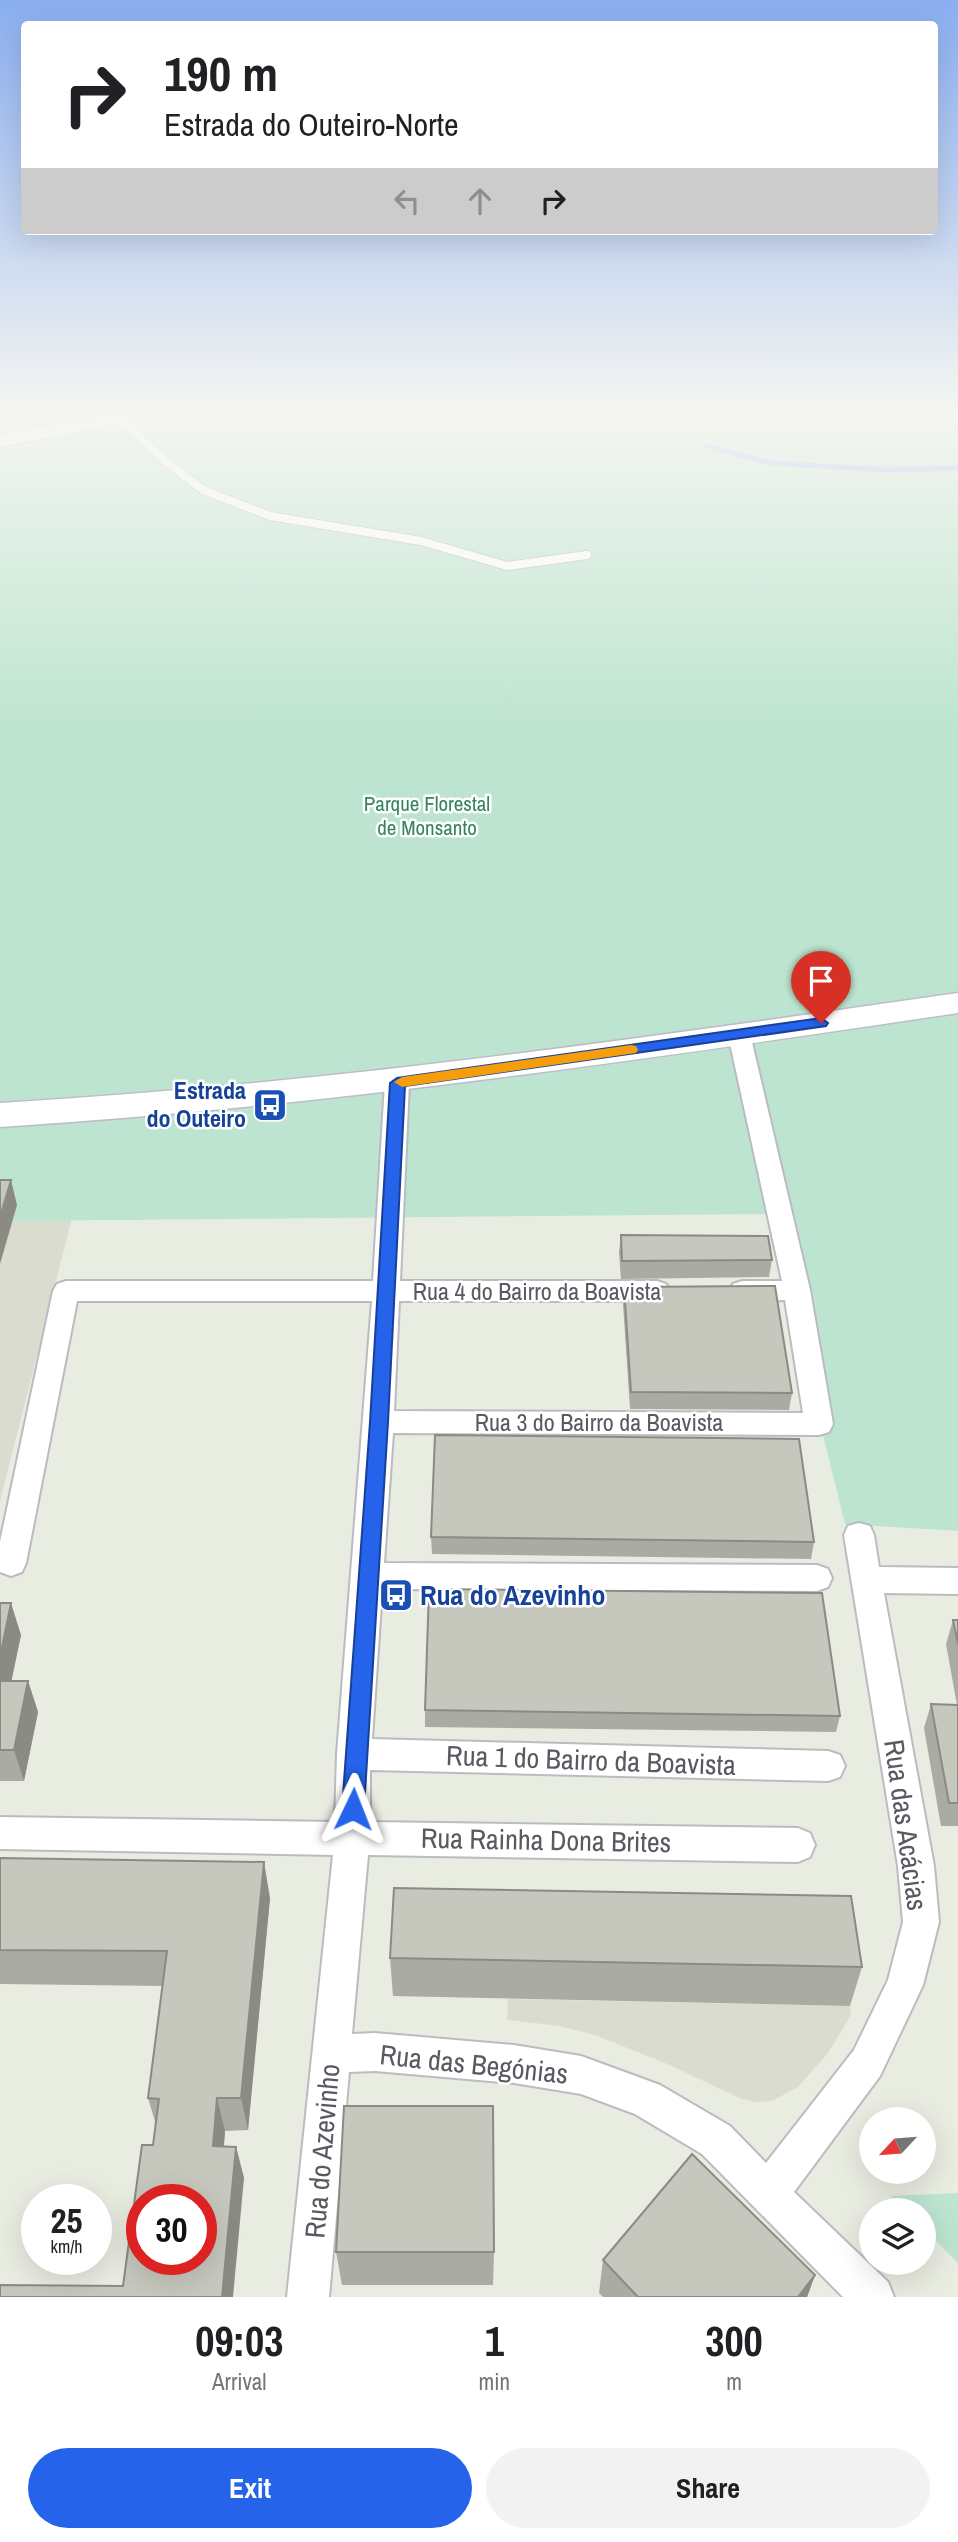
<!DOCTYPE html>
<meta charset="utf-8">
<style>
:root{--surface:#fff;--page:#f2f2f2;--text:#202124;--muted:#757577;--accent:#2563eb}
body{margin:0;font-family:"Archivo Narrow",sans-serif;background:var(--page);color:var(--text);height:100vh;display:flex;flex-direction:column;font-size:26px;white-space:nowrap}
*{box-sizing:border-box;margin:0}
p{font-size:23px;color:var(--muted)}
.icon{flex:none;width:38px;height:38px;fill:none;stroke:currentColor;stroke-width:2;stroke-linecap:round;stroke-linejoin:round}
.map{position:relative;height:2297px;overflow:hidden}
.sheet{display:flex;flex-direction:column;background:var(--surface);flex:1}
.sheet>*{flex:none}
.guide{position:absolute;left:21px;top:21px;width:917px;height:214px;border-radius:7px;box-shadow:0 7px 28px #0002;background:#fff;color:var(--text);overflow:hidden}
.needle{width:46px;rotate:244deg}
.controls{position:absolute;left:859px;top:2107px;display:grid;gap:14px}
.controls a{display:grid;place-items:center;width:77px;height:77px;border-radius:50%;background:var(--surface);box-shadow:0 7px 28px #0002;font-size:35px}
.speed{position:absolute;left:21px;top:2184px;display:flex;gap:14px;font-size:35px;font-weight:700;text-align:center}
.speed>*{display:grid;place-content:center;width:91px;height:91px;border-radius:50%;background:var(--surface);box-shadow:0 7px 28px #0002;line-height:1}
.speed small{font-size:18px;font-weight:400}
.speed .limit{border:10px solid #d22;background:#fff;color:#111}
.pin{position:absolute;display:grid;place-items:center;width:60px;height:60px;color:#fff;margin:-72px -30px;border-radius:50% 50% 50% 0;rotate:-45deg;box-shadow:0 0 7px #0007}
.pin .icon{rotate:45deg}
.me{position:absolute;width:77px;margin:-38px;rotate:2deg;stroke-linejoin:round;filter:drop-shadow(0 0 5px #0008)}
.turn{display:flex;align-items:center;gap:24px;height:147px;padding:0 28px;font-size:32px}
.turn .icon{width:91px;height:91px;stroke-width:2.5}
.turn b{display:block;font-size:49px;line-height:60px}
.lanes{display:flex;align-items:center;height:66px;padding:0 28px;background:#0003;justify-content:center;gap:35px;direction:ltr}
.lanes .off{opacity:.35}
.eta{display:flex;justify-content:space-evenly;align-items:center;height:119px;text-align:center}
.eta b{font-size:42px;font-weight:700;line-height:49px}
.action{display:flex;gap:14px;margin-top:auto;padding:14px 28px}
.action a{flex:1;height:80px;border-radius:42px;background:var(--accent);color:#fff;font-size:28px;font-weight:700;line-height:80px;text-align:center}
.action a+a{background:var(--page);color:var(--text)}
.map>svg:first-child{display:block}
</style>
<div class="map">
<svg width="958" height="2297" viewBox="0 0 958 2297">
<rect width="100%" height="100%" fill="#e9ece0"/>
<g fill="#d9dcce">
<polygon points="0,1202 76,1202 0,1501"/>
<polygon points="508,1999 850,2006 851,2015 828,2053 798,2087 772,2101 757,2102 742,2099 665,2063 595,2035 560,2026 507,2020"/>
</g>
<g fill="#bce4d0">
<polygon points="0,416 958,416 958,1531 845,1524 768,1214 0,1221"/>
<polygon points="958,2193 958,2263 924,2229 924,2210 905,2210 891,2196"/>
</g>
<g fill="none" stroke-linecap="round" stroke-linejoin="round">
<polyline stroke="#9ea6fe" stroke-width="5" points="706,446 770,463 887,470 958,468"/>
<g stroke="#bbbbc2" stroke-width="10">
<polyline id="lane" points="120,417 163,459 203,490 270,516 421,541 507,566 587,555"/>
</g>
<g stroke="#bbbbc2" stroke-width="4">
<polygon id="street" points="739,1027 747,1029 750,1034 810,1290 833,1424 829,1432 819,1435 393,1433 384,1563 817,1565 828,1569 832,1578 828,1587 817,1591 382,1589 372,1739 828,1751 840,1755 845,1766 840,1777 828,1781 370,1770 370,1822 798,1828 810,1833 815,1845 810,1857 798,1862 368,1855 352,2034 375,2033 514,2045 581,2056 660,2085 730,2126 766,2163 854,2050 888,1980 903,1922 898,1866 844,1535 848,1526 859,1523 870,1526 874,1535 879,1567 958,1568 958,1594 884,1593 934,1866 939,1922 923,1985 880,2076 794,2192 888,2282 894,2297 843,2297 702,2154 635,2114 581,2094 514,2083 375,2071 349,2072 329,2297 287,2297 333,1855 0,1849 0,1817 335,1822 337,1754 372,1301 77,1301 26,1563 22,1572 11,1576 0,1572 0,1542 53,1291 57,1284 66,1281 373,1281 385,1083 389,1078 397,1075 405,1078 409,1083 400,1281 657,1281 666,1284 670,1291 666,1298 657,1301 399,1301 394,1411 803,1413 785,1300 742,1301 733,1298 729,1291 733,1284 742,1281 782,1281 728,1034 731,1029"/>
</g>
<g stroke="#bebdc6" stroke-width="3">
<g id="secondary">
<polygon points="98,416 139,416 136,420 129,422 0,447 0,435"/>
<path d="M958 993V1013C639 1060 322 1107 0 1127V1103C322 1084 639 1039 958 993Z"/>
</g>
</g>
<use href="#lane" stroke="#fff" stroke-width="8"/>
<use href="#street" fill="#fff" fill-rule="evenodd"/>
<use href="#secondary" fill="#fff" fill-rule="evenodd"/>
</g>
<g fill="#aaaba3">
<polygon points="621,1235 772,1260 769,1277 621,1279 619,1252"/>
<polygon points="624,1287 792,1393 789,1410 630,1409 623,1304"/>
<polygon points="431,1537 814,1542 811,1559 432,1554"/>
<polygon points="0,1603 21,1635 11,1681 28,1681 38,1712 24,1781 0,1781"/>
<polygon points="953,1620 958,1620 958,1826 941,1826 924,1728 931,1704 957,1705 946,1644"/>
<polygon points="425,1710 840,1716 836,1732 425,1727"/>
<polygon points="0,1858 270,1898 248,2130 225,2131 224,2146 236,2147 244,2178 123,2286 153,2145 156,2125 148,2098 163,1986 0,1984"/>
<polygon points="390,1958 862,1967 850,2006 393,1996"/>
<polygon points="336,2252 494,2252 493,2285 342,2285"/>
<polygon points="603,2260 815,2275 807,2297 603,2297 599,2293"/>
</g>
<g fill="#8b8b84">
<polygon points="11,1180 17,1205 0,1264 0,1217"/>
<polygon points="11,1603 21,1635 5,1712 0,1696 0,1657"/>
<polygon points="28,1681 38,1712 24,1781 14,1750"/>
<polygon points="264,1862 270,1898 248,2130 241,2098"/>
<polygon points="217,2098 225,2131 221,2178 213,2146"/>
<polygon points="236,2147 244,2178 233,2297 222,2297"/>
<polygon points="815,2275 807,2297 798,2297"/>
</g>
<g fill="#c6c7bd" stroke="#8b8b84" stroke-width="2" fill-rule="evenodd">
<polygon points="0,1180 11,1180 0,1217"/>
<polygon points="621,1235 768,1236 772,1260 622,1261"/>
<polygon points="775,1286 792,1393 631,1392 624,1287"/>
<polygon points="435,1435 799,1439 814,1542 431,1537"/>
<polygon points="429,1589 822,1593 840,1716 425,1710"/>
<polygon points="0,1603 11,1603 0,1657"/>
<polygon points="953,1620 958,1620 958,1644"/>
<polygon points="0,1681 28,1681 14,1750 0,1750"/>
<polygon points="931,1704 958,1705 958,1803 949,1803"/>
<path d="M0 1858 264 1862 241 2098H217L213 2146 236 2147 222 2297H0V2285L123 2286 142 2145H153L159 2099 148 2098 167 1951 0 1950ZM142 2200H201V2259H142Z"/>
<polygon points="394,1888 851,1896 862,1967 390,1958"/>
<polygon points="344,2106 493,2106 494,2252 336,2252"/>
<polygon points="692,2154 815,2275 798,2297 638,2297 603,2260"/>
</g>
<linearGradient id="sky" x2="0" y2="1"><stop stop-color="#8aaef1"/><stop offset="0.56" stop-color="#f5f6f1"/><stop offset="1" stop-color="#f5f6f1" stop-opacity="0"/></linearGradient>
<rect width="958" height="737" fill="url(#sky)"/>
<polygon fill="#2563eb" stroke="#184099" stroke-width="2" points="821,1018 828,1023 826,1026 405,1086 388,1422 364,1809 361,1817 353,1820 345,1817 342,1809 370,1422 390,1083 397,1078"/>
<polygon fill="#f59e0b" points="631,1045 636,1046 638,1050 636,1053 402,1087 394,1082 402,1077"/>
<defs>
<g id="bus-square" transform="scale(1.75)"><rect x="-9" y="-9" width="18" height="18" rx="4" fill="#1a4fb4" stroke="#fff"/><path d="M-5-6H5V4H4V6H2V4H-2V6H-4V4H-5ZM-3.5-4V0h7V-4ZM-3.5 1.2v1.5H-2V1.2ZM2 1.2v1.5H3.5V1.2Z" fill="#fff"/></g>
</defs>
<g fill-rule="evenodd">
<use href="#bus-square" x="270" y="1105"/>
<use href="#bus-square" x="396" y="1595"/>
</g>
<g text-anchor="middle" stroke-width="5" stroke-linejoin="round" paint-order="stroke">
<g font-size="21" fill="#35845f" stroke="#fff">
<text x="427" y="811">Parque Florestal<tspan x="427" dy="24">de Monsanto</tspan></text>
</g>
<g font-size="24" font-weight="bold" fill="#164399" stroke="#fff" text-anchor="end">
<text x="246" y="1099">Estrada<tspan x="246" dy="28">do Outeiro</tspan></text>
</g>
<g font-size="24" fill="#595961" stroke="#fff">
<text x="537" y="1300">Rua 4 do Bairro da Boavista</text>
<text x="599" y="1431">Rua 3 do Bairro da Boavista</text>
</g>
<g font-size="28" font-weight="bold" fill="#164399" stroke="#fff" text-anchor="start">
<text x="420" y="1605">Rua do Azevinho</text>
</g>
<g font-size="28" fill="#595961" stroke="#fff">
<text transform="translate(591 1760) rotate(2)" y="10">Rua 1 do Bairro da Boavista</text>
<text transform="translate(906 1825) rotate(82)" y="10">Rua das Acácias</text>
<text transform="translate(546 1840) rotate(1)" y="10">Rua Rainha Dona Brites</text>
<text transform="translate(474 2064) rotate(6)" y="10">Rua das Begónias</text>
<text transform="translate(322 2151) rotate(-85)" y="10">Rua do Azevinho</text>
</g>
</g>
</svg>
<div class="controls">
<a><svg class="needle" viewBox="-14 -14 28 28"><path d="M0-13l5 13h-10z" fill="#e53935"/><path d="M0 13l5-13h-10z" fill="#757577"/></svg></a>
<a><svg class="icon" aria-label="layers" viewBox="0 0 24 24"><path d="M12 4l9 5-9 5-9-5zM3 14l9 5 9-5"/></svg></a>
</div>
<div class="speed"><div>25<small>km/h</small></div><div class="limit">30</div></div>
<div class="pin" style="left:821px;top:1023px;background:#d93025"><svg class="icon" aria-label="arrive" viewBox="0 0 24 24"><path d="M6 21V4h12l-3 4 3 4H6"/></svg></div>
<svg class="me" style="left:353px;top:1809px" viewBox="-20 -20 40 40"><path d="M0-17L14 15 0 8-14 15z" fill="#2563eb" stroke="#fff" stroke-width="4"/></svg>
<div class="guide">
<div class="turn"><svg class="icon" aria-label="right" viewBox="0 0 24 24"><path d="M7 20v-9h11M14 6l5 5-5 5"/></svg><div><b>190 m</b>Estrada do Outeiro-Norte</div></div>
<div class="lanes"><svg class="icon off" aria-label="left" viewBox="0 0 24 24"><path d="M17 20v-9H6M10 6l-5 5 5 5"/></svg><svg class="icon off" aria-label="ahead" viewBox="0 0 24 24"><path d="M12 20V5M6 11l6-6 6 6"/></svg><svg class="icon" aria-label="right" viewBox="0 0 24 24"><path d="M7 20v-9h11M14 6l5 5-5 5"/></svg></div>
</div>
</div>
<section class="sheet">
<div class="eta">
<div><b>09:03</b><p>Arrival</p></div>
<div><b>1</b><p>min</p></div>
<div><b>300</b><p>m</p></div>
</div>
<div class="action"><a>Exit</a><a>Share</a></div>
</section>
